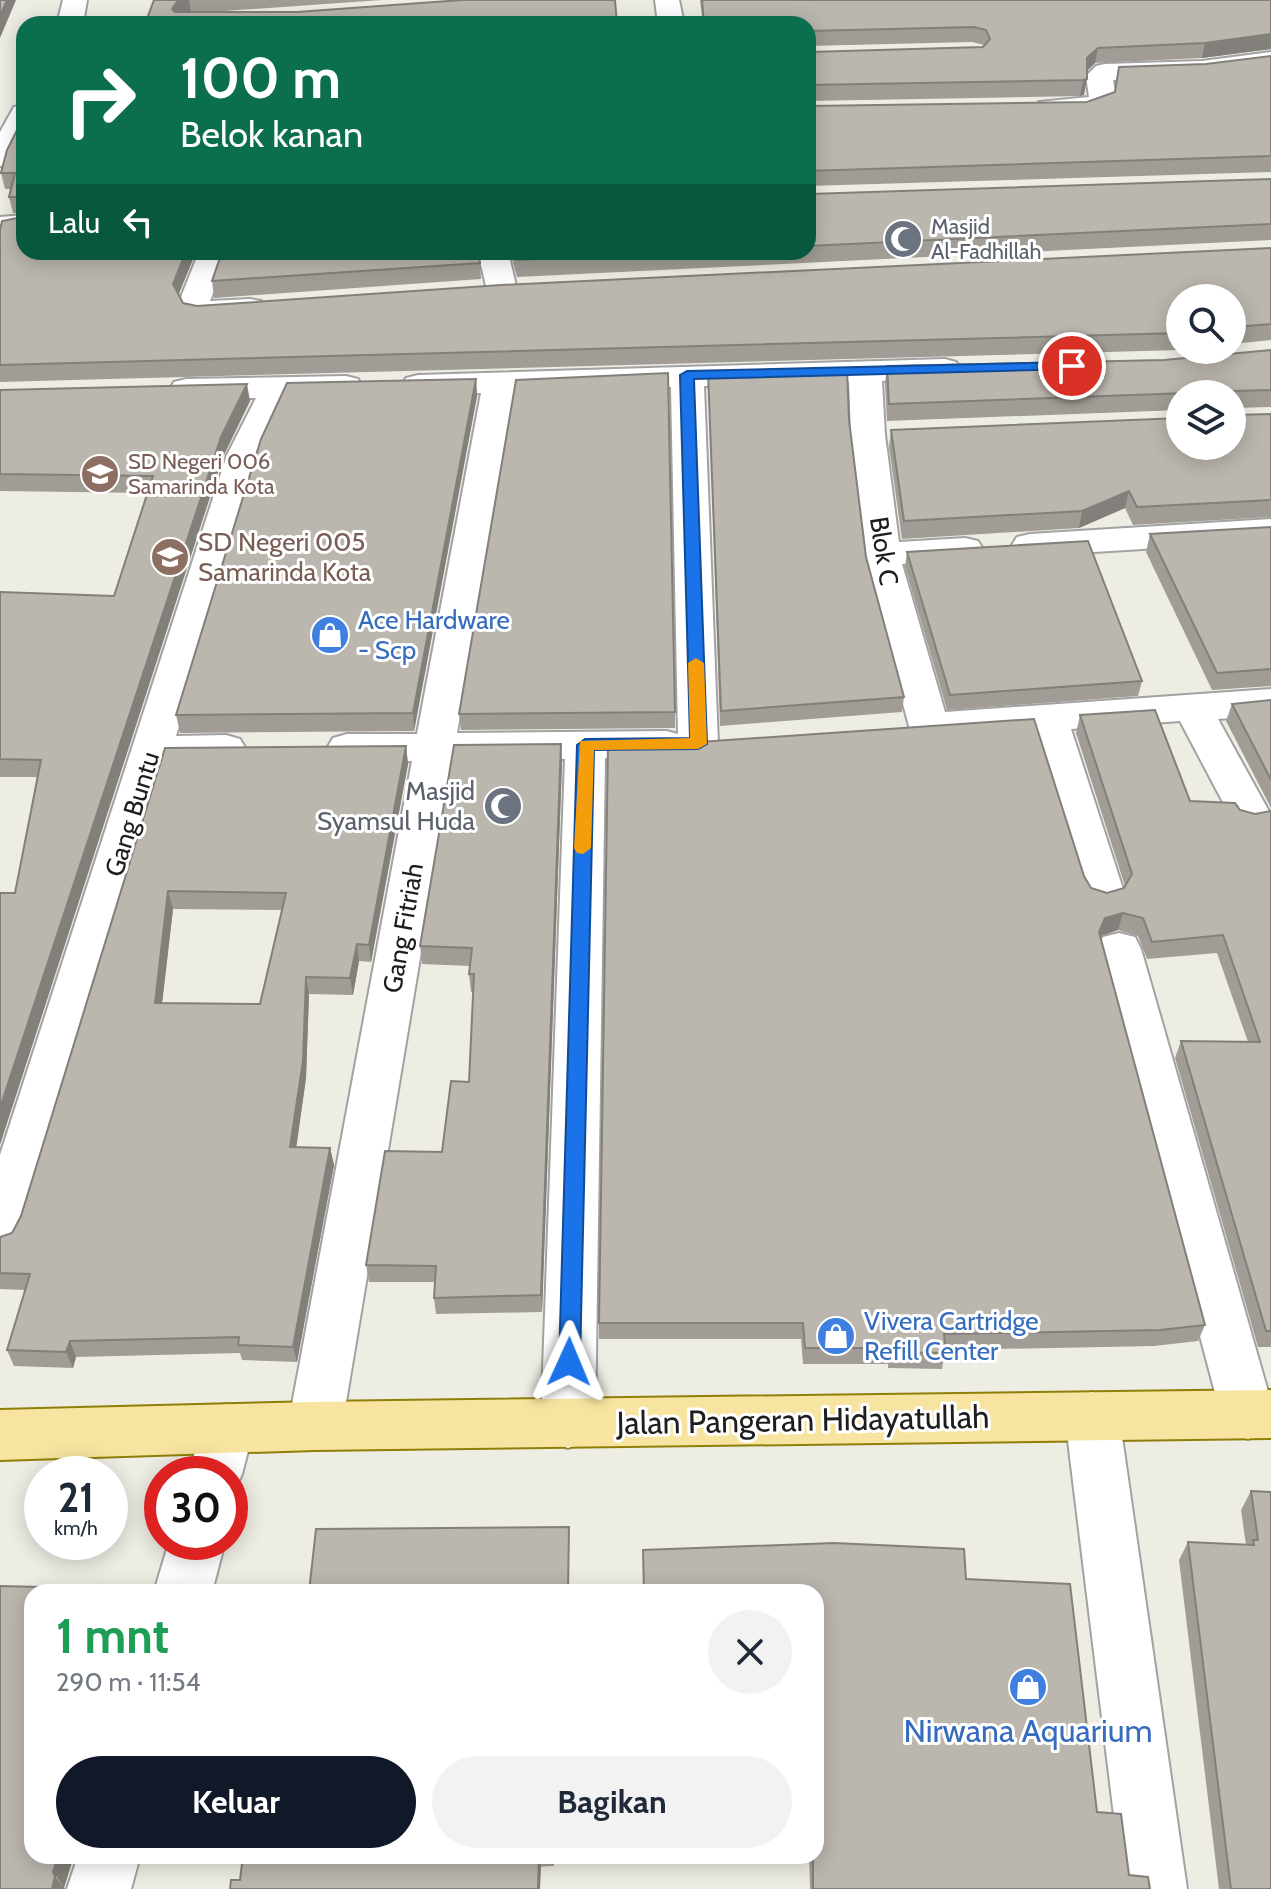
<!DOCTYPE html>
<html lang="id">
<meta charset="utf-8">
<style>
:root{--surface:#fff;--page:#f2f2f3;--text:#1f2937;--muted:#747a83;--accent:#111827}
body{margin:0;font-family:Cabin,sans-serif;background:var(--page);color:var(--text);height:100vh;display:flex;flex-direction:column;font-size:30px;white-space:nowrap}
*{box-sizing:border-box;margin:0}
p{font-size:26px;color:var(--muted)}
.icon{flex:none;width:44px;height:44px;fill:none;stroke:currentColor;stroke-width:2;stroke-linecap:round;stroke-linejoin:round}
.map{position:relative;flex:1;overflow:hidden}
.side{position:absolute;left:24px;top:1584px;width:800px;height:280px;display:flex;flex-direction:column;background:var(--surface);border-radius:24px;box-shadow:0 4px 20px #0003}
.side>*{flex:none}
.banner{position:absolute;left:16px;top:16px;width:800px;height:244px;border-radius:24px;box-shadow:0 4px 20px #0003;background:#0b6e4f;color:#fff;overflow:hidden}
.fabs{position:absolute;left:1166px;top:284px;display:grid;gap:16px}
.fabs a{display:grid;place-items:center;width:80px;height:80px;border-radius:50%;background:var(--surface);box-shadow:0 4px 20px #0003;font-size:40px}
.speed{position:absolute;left:24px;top:1456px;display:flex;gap:16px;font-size:40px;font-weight:700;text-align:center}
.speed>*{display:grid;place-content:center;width:104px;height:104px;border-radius:50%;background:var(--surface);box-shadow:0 4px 20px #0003;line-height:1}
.speed small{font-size:20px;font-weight:400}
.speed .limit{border:12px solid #d22;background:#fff;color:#111}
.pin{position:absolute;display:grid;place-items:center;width:68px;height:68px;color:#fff;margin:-34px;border:4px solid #fff;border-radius:50%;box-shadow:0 2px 8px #0007}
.me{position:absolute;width:88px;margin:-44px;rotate:1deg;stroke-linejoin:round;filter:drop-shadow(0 0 6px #0008)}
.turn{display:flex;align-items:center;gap:28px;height:168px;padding:0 32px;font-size:36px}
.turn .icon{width:104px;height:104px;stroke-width:2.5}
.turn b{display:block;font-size:56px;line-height:68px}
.then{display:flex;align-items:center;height:76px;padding:0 32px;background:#0003;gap:16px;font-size:30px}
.round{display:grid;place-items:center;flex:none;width:84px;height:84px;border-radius:42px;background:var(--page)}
.summary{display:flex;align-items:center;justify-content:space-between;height:136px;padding:0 32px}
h1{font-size:48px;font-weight:700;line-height:60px;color:#1e9e55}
.primary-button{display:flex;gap:16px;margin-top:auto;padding:16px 32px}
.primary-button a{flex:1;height:92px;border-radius:48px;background:var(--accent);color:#fff;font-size:32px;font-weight:700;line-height:92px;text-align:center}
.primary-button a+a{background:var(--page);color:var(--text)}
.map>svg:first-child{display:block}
</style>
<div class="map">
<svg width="1271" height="1889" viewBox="0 0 1271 1889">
<rect width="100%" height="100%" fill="#eeede4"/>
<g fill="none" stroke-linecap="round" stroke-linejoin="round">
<g stroke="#a2a2a2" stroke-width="4">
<g id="minor">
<polygon points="63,0 87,0 83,24 57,24"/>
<polygon points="655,0 679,0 684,24 658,24"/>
<path d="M1271 52V68L1202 77 1113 80 1116 98C1115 100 1110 108 1108 109 1098 116 1052 117 1039 114L1035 108 1039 102 1089 97 1086 76 1096 66 1105 64 1202 61Z"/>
<polygon points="24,105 24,139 10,164 0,166 0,132 14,107"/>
<polygon points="24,215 24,233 0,235 0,217"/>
<polygon points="199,252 229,252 210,301 250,299 261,301 266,308 261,315 200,320 184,315 179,302"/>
<polygon points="478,252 508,252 517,290 513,297 502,299 491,297 487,290"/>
<path d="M945 359 956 362 961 369 956 376 882 381 885 435 899 542 965 538 978 541 983 549 978 557 902 564 945 712 1271 689V715L1218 719 1271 815 1265 825 1250 829 1235 825 1180 721 1071 729 1124 892 1118 903 1103 908 1088 903 1082 892 1033 732 929 739 915 735 909 726 867 571 851 435 849 382 704 386 718 744 712 754 698 757 682 750 666 757 605 758 595 1424 587 1441 568 1448 549 1441 541 1424 565 759 453 760 342 1426 334 1443 315 1450 296 1443 288 1426 412 761 347 762 333 758 327 748 333 738 347 734H417L481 393 418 395 406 392 402 385 406 378 418 375ZM671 387 678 734 666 731 457 733 514 392Z"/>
<polygon points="346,376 358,379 362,386 358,393 288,397 261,455 176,736 226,735 240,739 246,749 240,759 226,763 167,763 25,1232 18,1247 0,1253 0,1155 227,455 256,398 186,399 174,396 170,389 174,382 186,379"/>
<polygon points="1271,519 1271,541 1030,556 1017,553 1012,545 1017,537 1030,534"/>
<polygon points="1119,933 1135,937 1141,949 1271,1402 1271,1423 1267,1432 1248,1439 1229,1432 1221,1415 1097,949 1103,937"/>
<polygon points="1092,1392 1111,1399 1119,1416 1187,1889 1123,1889 1065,1416 1073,1399"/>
<polygon points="227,1404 246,1411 254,1428 242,1474 234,1492 230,1494 230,1474 188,1474 208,1411"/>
<polygon points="169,1542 225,1542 212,1592 154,1592"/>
<polygon points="78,1856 140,1856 131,1889 67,1889"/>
</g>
</g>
<g stroke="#8f7f08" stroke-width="4">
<polygon id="major" points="1271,1390 1271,1438 315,1450 0,1460 0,1410 315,1402"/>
</g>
<use href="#minor" fill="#fff" fill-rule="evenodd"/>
<use href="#major" fill="#f7e4a0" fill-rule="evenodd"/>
</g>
<g fill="#a19d96" fill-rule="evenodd">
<polygon points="154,0 382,0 209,12 145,24"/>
<polygon points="700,0 1271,0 1271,49 1202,58 1095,63 1087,71 1084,95 1080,96 808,101 808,50 809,52 983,47 984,45 972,42 808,46 808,24 703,24"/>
<polygon points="1271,56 1271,172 808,186 808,105 809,106 1087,102 1206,64"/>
<polygon points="7,150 179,295 183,303 197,306 1271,248 1271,340 1232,344 1232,298 1180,298 1180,350 0,382 0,230 23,217 23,213 13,213 9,197 11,189 5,189 1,173"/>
<polygon points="1271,179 1271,240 517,277 510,252 808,252 808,193 809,194"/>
<polygon points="480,263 481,279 214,298 212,281"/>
<polygon points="1271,350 1271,407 1234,408 1234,415 1271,414 1271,517 1133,525 1125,508 1079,528 902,539 889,447 891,430 1180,446 1232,394 1180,394 1180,410 887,421 885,383 887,366 1164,360"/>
<polygon points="708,372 849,420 866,557 904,697 902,712 720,726"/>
<polygon points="476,379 477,396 414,731 180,733 176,715"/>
<polygon points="0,390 250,401 15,893 37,777 0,777 0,592 114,596 147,493 0,491"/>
<polygon points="1271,527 1271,686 1212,690 1146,552 1150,534"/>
<polygon points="907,552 1142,681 1138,696 947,710 905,567"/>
<polygon points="1271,700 1271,808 1226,721 1232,704"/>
<polygon points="675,712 675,728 461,730 459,714"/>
<polygon points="1080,715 1190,801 1255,814 1271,811 1271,1347 1258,1347 1175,1058 1181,1041 1248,1042 1217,953 1147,959 1138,936 1118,930 1100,937 1205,1325 1198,1341 1154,1346 945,1350 942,1369 888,1368 888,1364 803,1364 801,1339 599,1339 599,1323 1084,876 1091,888 1107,893 1124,888 1125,886 1076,733"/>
<path d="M406 746 408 764 371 962 359 961 353 995 309 994 306 1078 296 1147 330 1148 334 1165 297 1362 242 1360 240 1353 76 1357 73 1368 14 1366 7 1350 25 1290 0 1289V1237L12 1233 21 1216 165 748ZM173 909 282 910 260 1004 162 1003Z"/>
<polygon points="562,762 542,1312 436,1314 434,1298 435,1282 369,1282 366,1265 442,1152 469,1082 474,992 471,992 469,974 470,966 422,964 420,946"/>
<polygon points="1251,1491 1271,1492 1271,1889 1219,1889 1179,1560 1188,1542 1246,1545 1241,1510"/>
<polygon points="643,1550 966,1579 1097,1812 1129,1875 1150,1889 810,1889 809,1856 816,1856 816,1592 644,1592"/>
<polygon points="243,1856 554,1856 554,1866 240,1880"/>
</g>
<g fill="#837f7a">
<polygon points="7,0 16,0 0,38 0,16"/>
<polygon points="182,0 189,0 191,13 180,17 172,9 177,2"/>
<polygon points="1271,34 1271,49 1202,58 1205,43"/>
<polygon points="1098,48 1095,63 1084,74 1087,58"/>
<polygon points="1087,79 1084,95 1080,96 1083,80"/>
<polygon points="186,252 196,252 176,301 173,284"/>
<polygon points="476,379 477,396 414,731 413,713"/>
<polygon points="247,384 250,401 224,454 0,1145 0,1108 221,437"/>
<polygon points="1129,491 1125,508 1079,528 1082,511"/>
<polygon points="561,744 562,762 542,1312 541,1295"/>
<polygon points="406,746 408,764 371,962 369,945"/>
<polygon points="168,891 173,909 160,1021 155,1003"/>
<polygon points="1123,913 1118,930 1100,936 1094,950 1099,932 1105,918"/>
<polygon points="357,944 359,961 353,995 350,978"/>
<polygon points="306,977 309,994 306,1078 294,1164 290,1147"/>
<polygon points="330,1148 334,1165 297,1362 293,1347"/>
<polygon points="70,1341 76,1357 73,1368 66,1352"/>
<polygon points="58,1856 74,1856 64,1888 53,1872"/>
<polygon points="539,1856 541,1867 540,1889 538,1889"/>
<polygon points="55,1876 65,1889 52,1889"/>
</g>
<g fill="#bbb6ae" stroke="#837f7a" stroke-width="2" fill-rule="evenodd">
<polygon points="0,0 7,0 0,16"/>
<polygon points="154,0 182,0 177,2 172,9 175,12 297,12 462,0 615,0 617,24 145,24"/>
<polygon points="702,0 1271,0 1271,34 1205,43 1098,48 1087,58 1087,79 1083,80 808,85 808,50 809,52 983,47 990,39 986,30 974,27 808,31 808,24 704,24"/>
<polygon points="1271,56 1271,156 808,171 808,105 809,106 1087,102 1115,92 1119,67 1206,64"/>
<polygon points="23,118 24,252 186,252 173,284 183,303 197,306 501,285 1271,248 1271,324 1236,327 1232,330 1232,298 1180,298 1180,333 0,365 0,230 2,221 23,217 22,197 9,197 15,173 1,173 7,150"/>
<polygon points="1271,179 1271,224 808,246 808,193 809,194"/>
<polygon points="222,252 478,252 480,263 212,281"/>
<polygon points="514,252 688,252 517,260"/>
<polygon points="1271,350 1271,390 1234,391 1234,415 1271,414 1271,500 1137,507 1129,491 1082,511 904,521 891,430 1180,418 1180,446 1232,446 1232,394 1186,394 1186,393 889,404 887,366 1164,360"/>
<polygon points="847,369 849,420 866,557 904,697 721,711 708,372"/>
<polygon points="668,373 675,712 459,714 516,380"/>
<polygon points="476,379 413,713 176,715 261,439 287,383"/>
<polygon points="247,384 221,437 0,1108 0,893 15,893 41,760 0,759 0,592 114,596 153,476 0,474 0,390"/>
<polygon points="1271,527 1271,669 1217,673 1150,534"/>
<polygon points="1088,541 1142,681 950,695 907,552"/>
<polygon points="1271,700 1271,780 1232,704"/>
<polygon points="1155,710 1190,801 1235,803 1240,810 1255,814 1271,811 1271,1331 1266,1331 1181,1041 1260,1042 1223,935 1152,942 1143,918 1123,913 1105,918 1099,932 1205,1325 1160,1330 944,1334 946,1353 891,1352 891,1348 805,1348 803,1323 599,1323 608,744 699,742 1034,719 1084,876 1091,888 1107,893 1124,888 1132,874 1080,715"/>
<polygon points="561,744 541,1295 434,1298 436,1266 366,1265 385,1151 442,1152 451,1081 469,1082 474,974 469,974 472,948 420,946 454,745"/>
<path d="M406 746 369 945 357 944 350 978 306 977 303 1061 290 1147 330 1148 293 1347 238 1345 239 1337 70 1341 66 1352 7 1350 30 1274 0 1273V1237L12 1233 21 1216 165 748ZM168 891 286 893 260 1004 155 1003Z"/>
<polygon points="1251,1491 1271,1492 1271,1889 1231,1889 1188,1542 1254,1545 1253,1540 1258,1540"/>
<polygon points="569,1527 568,1592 309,1592 316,1529"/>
<polygon points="834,1543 964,1549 966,1579 1070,1584 1097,1812 1121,1814 1129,1875 1148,1877 1150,1889 813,1889 813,1856 816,1856 816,1592 644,1592 643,1550"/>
<polygon points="0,1586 79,1588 78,1592 32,1592 32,1856 58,1856 53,1872 55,1876 52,1889 0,1889"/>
<polygon points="243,1856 539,1856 538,1889 230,1889 231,1880 240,1880"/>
</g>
<polygon fill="#1a73e8" stroke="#114b97" stroke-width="2" points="1072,362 1078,366 1077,369 694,379 707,744 698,749 594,750 580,1362 577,1369 569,1372 562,1369 559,1362 577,745 585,739 690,738 680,375 687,371"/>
<polygon fill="#f59e0b" points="696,658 704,663 707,744 698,749 594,750 591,848 583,854 577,853 574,848 580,741 690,738 688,663"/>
<defs>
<g id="mosque-disc" transform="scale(2)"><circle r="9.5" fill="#6b7280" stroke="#fff"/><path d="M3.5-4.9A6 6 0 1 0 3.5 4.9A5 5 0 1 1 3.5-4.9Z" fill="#fff"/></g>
<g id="school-disc" transform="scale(2)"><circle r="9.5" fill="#8d6e63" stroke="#fff"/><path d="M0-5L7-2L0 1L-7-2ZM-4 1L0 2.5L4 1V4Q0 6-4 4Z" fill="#fff"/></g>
<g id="shop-disc" transform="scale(2)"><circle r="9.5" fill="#3f7fe0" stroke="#fff"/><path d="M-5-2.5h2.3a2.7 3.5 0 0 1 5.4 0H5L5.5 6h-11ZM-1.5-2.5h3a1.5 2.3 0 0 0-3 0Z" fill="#fff"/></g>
</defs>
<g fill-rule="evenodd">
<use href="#mosque-disc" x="903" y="239"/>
<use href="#school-disc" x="100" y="474"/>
<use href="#school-disc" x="170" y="557"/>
<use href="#shop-disc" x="330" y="635"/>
<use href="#mosque-disc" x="503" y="806"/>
<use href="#shop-disc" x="836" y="1336"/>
<use href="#shop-disc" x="1028" y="1687"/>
</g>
<g text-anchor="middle" stroke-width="6" stroke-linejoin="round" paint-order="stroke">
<g font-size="22" fill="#5b616d" stroke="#fff" text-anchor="start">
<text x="931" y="234">Masjid<tspan x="931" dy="25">Al-Fadhillah</tspan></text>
</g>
<g font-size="22" fill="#785e54" stroke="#fff" text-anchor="start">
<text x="128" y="469">SD Negeri 006<tspan x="128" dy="25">Samarinda Kota</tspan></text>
</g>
<g font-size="26" fill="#785e54" stroke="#fff" text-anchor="start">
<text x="198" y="551">SD Negeri 005<tspan x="198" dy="30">Samarinda Kota</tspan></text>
</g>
<g font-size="26" fill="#1e1e1e" stroke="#fff">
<text transform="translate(884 551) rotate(81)" y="9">Blok C</text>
<text transform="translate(132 814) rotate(-73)" y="9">Gang Buntu</text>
<text transform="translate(403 928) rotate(-80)" y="9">Gang Fitriah</text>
</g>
<g font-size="26" fill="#366cbe" stroke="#fff" text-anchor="start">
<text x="358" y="629">Ace Hardware<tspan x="358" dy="30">- Scp</tspan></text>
<text x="864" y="1330">Vivera Cartridge<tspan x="864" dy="30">Refill Center</tspan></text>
</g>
<g font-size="26" fill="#5b616d" stroke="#fff" text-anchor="end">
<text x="475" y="800">Masjid<tspan x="475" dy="30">Syamsul Huda</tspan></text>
</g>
<g font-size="32" fill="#1e1e1e" stroke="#fff">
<text transform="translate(803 1420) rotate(-1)" y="11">Jalan Pangeran Hidayatullah</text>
</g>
<g font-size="32" fill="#366cbe" stroke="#fff">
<text x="1028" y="1742">Nirwana Aquarium</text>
</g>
</g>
</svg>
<div class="fabs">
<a><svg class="icon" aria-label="search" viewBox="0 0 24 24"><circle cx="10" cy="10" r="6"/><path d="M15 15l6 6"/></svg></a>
<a><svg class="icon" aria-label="layers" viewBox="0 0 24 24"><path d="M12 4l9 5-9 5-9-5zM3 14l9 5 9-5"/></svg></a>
</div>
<div class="speed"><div>21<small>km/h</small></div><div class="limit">30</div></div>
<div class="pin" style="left:1072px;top:366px;background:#d93025"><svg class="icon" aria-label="arrive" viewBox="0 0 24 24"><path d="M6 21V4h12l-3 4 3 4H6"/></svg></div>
<svg class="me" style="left:569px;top:1362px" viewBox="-20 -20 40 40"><path d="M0-17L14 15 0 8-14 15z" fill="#1a73e8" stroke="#fff" stroke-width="4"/></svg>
<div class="banner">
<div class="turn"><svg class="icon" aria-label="right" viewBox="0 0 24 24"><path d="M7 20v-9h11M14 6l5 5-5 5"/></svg><div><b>100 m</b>Belok kanan</div></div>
<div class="then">Lalu<svg class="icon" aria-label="left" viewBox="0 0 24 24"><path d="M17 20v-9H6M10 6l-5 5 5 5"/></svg></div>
</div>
<section class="side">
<div class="summary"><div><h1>1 mnt</h1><p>290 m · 11:54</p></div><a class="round"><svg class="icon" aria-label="close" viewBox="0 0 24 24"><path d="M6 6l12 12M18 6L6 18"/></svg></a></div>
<div class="primary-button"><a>Keluar</a><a>Bagikan</a></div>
</section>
</div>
